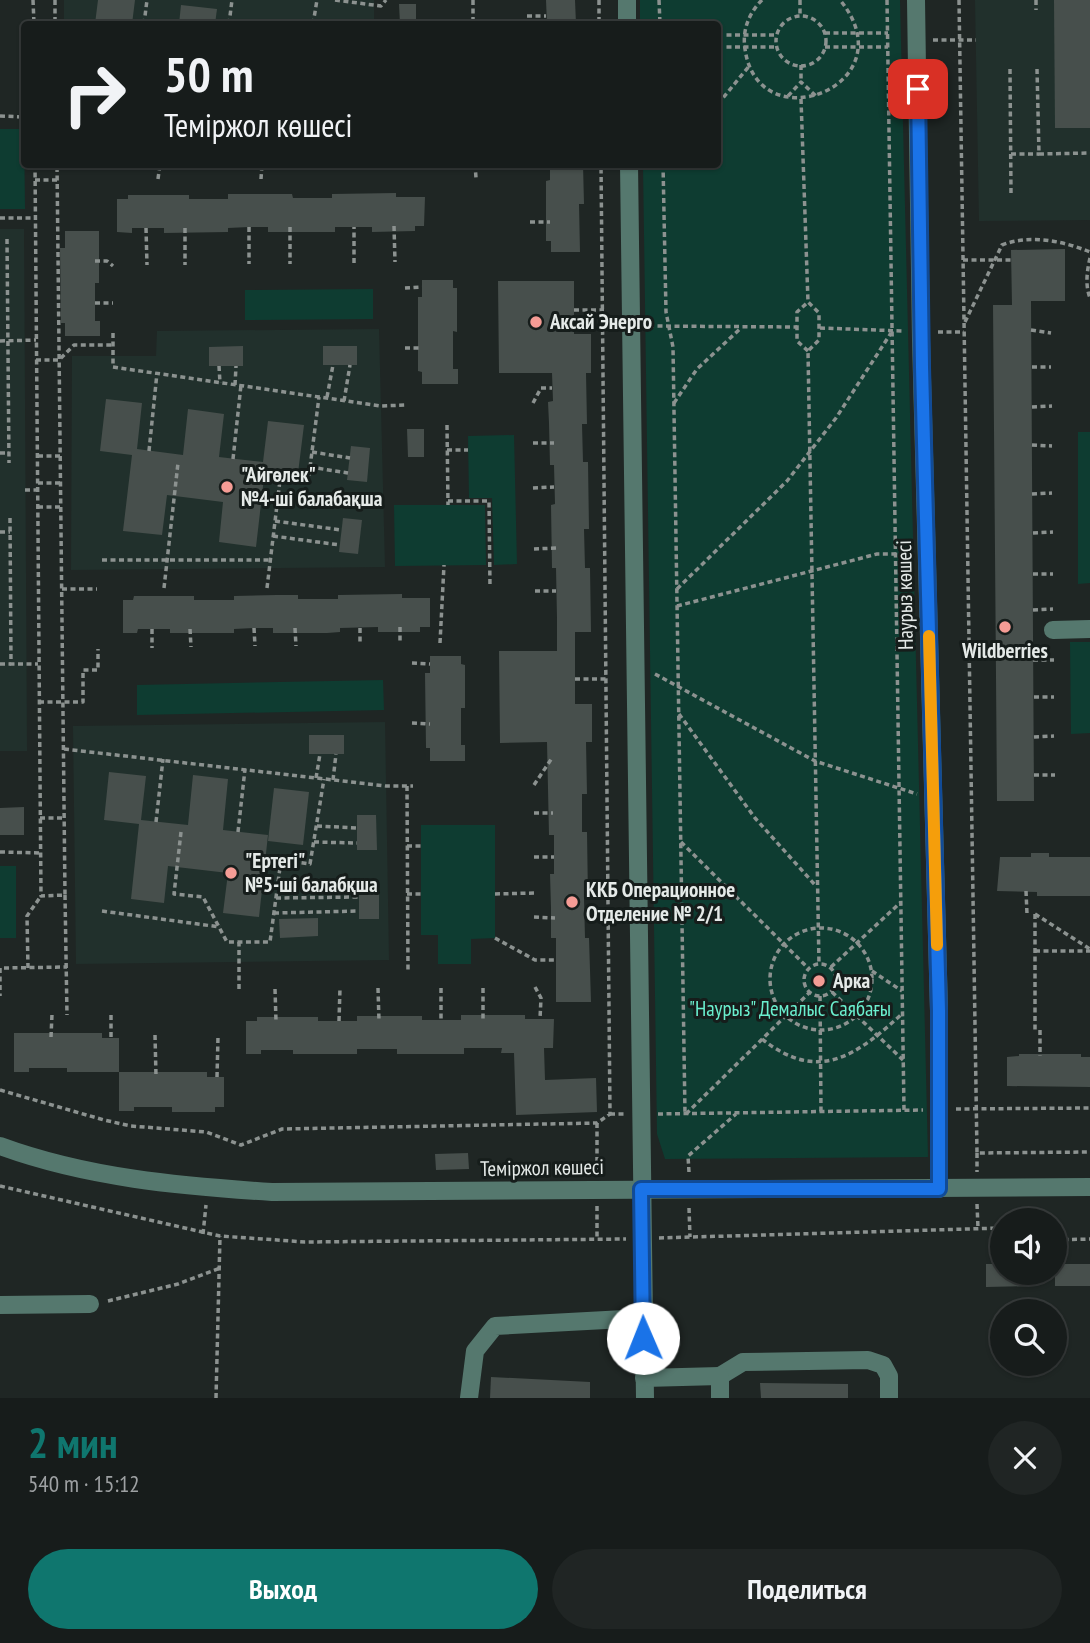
<!DOCTYPE html>
<html lang="ru">
<meta charset="utf-8">
<style>
:root{--surface:#171c1b;--page:#202524;--text:#f1f3f6;--muted:#9ea1a3;--line:#363a3a;--accent:#0f766e}
body{margin:0;font-family:"PT Sans Narrow",sans-serif;background:var(--page);color:var(--text);height:100vh;display:flex;flex-direction:column;font-size:26px;white-space:nowrap}
*{box-sizing:border-box;margin:0}
p{font-size:23px;color:var(--muted)}
.icon{flex:none;width:38px;height:38px;fill:none;stroke:currentColor;stroke-width:2;stroke-linecap:round;stroke-linejoin:round}
.map{position:relative;height:1398px;overflow:hidden}
.details{display:flex;flex-direction:column;background:var(--surface);flex:1}
.details>*{flex:none}
.guide{position:absolute;left:21px;top:21px;width:700px;height:147px;border-radius:7px;box-shadow:0 2px 5px #0004,0 0 0 2px var(--line);background:#171c1b;color:var(--text);overflow:hidden}
.buttons{position:absolute;left:990px;top:1208px;display:grid;gap:14px}
.buttons a{display:grid;place-items:center;width:77px;height:77px;border-radius:50%;background:var(--surface);box-shadow:0 2px 5px #0004,0 0 0 2px var(--line);font-size:35px}
.pin{position:absolute;display:grid;place-items:center;width:60px;height:60px;color:#fff;margin:-30px;border-radius:14px;box-shadow:0 4px 10px #0006}
.me{position:absolute;width:77px;margin:-38px;rotate:359deg;stroke-linejoin:round;filter:drop-shadow(0 0 5px #0008)}
.turn{display:flex;align-items:center;gap:24px;height:147px;padding:0 28px;font-size:32px}
.turn .icon{width:91px;height:91px;stroke-width:2.5}
.turn b{display:block;font-size:49px;line-height:60px}
.round{display:grid;place-items:center;flex:none;width:74px;height:74px;border-radius:37px;background:var(--page)}
.summary{display:flex;align-items:center;justify-content:space-between;height:119px;padding:0 28px}
h1{font-size:42px;font-weight:800;line-height:52px;color:var(--accent)}
.cta{display:flex;gap:14px;margin-top:auto;padding:14px 28px}
.cta a{flex:1;height:80px;border-radius:42px;background:var(--accent);color:#fff;font-size:28px;font-weight:800;line-height:80px;text-align:center}
.cta a+a{background:var(--page);color:var(--text)}
.map>svg:first-child{display:block}
</style>
<div class="map">
<svg width="1090" height="1398" viewBox="0 0 1090 1398">
<rect width="100%" height="100%" fill="#1f2624"/>
<g fill="#21302c">
<rect x="64" y="0" width="310" height="24"/>
<polygon points="975,0 1090,0 1090,220 979,221"/>
<polygon points="64,164 378,164 378,166 64,169"/>
<polygon points="0,229 24,229 27,751 0,751"/>
<polygon points="379,329 385,567 71,570 72,356 156,356 157,331"/>
<polygon points="385,722 389,960 76,964 73,726"/>
</g>
<g fill="#0e3c31">
<polygon points="640,0 900,0 928,1157 665,1159 657,1134 643,165 718,164 718,24 640,24"/>
<polygon points="0,129 24,129 25,209 0,209"/>
<polygon points="373,289 373,319 245,320 245,290"/>
<polygon points="1078,432 1090,432 1090,583 1078,584"/>
<polygon points="514,435 517,564 494,565 492,498 469,498 468,436"/>
<polygon points="394,505 485,505 486,565 395,566"/>
<polygon points="1070,642 1090,642 1090,733 1071,734"/>
<polygon points="383,680 384,710 137,715 137,685"/>
<polygon points="421,825 495,825 495,938 471,939 471,964 438,964 438,935 421,935"/>
<rect x="0" y="866" width="16" height="72"/>
</g>
<g fill="#474f4c">
<polygon points="98,0 135,0 132,24 95,24"/>
<polygon points="546,0 575,0 576,24 547,24"/>
<polygon points="1054,0 1090,0 1090,128 1055,128"/>
<polygon points="399,4 416,4 416,24 400,24"/>
<polygon points="181,5 217,9 215,24 179,24"/>
<polygon points="550,164 583,164 584,204 579,204 580,252 551,252 551,241 546,241 546,181 550,180"/>
<polygon points="396,193 396,197 425,197 424,226 415,226 415,231 372,232 372,227 335,227 335,232 268,232 268,227 249,227 228,228 228,232 164,233 164,228 132,228 132,233 117,232 117,199 128,199 128,195 189,195 189,199 228,199 228,194 292,194 293,198 332,198 332,194"/>
<polygon points="65,231 99,231 99,283 95,283 95,321 100,321 100,336 65,336 65,323 61,323 60,248 65,248"/>
<polygon points="1065,249 1065,301 1031,301 1034,801 997,801 993,305 1012,305 1011,250"/>
<polygon points="422,280 453,280 453,288 457,288 457,332 453,331 453,369 458,369 458,384 422,384 422,372 418,371 418,297 422,297"/>
<polygon points="498,281 574,281 574,334 591,334 591,373 586,373 587,424 582,424 583,462 588,462 589,529 584,529 585,568 590,568 591,632 575,632 575,704 592,704 592,742 586,742 587,794 582,794 582,832 587,832 588,898 584,898 585,938 589,938 591,1002 556,1002 556,938 551,938 551,908 550,874 554,874 554,835 549,835 547,742 500,743 499,651 557,651 557,618 556,568 552,568 551,505 555,504 554,465 550,465 549,423 548,402 553,401 552,373 499,373"/>
<polygon points="243,346 243,366 209,366 209,347"/>
<rect x="323" y="346" width="34" height="19"/>
<polygon points="106,399 142,403 137,449 183,455 188,409 224,414 219,457 263,462 268,421 304,425 298,473 265,469 256,547 219,542 223,502 167,495 162,535 123,531 132,455 100,451"/>
<polygon points="407,429 424,429 424,457 408,457"/>
<polygon points="351,446 370,448 367,482 347,480"/>
<polygon points="343,518 362,520 358,554 339,552"/>
<polygon points="402,594 402,598 430,598 430,627 420,627 420,632 378,632 378,627 340,628 340,632 327,633 273,633 273,628 254,628 234,629 234,633 170,633 170,629 138,629 137,633 123,633 123,600 133,600 134,596 194,596 194,600 234,600 234,596 277,595 298,595 298,599 338,599 338,595"/>
<polygon points="430,656 461,656 461,664 465,665 465,708 461,708 461,745 465,745 465,761 430,761 430,748 426,748 425,673 430,673"/>
<rect x="309" y="735" width="35" height="19"/>
<polygon points="109,772 146,776 141,820 188,825 193,775 228,779 223,830 268,835 259,917 223,913 228,873 168,866 164,903 131,899 139,824 104,820"/>
<polygon points="274,788 309,792 303,845 268,841"/>
<polygon points="24,807 24,835 0,835 0,808"/>
<polygon points="357,815 376,815 377,850 357,850"/>
<polygon points="1031,853 1049,853 1049,857 1090,857 1090,896 1037,896 1037,892 997,891 1000,857 1031,857"/>
<rect x="359" y="885" width="20" height="34"/>
<polygon points="318,918 318,936 280,938 279,919"/>
<polygon points="461,1015 525,1015 525,1019 554,1019 553,1048 544,1048 545,1080 596,1078 597,1112 516,1115 514,1053 501,1053 502,1048 464,1048 464,1054 397,1054 397,1049 357,1049 357,1054 293,1054 293,1050 261,1050 261,1054 246,1054 246,1021 257,1021 257,1017 318,1017 318,1021 357,1021 357,1016 422,1016 422,1020 461,1020"/>
<polygon points="14,1033 102,1033 102,1038 119,1038 119,1072 67,1072 67,1068 29,1068 29,1072 14,1072"/>
<polygon points="1019,1054 1081,1054 1081,1057 1090,1057 1090,1087 1007,1086 1007,1057 1019,1056"/>
<polygon points="119,1072 207,1072 207,1077 224,1077 224,1107 215,1107 215,1112 172,1112 172,1107 134,1107 134,1111 119,1111"/>
<polygon points="468,1153 469,1169 436,1170 435,1154"/>
<polygon points="986,1264 1003,1264 1003,1272 1036,1272 1036,1286 986,1287"/>
<rect x="1055" y="1264" width="35" height="22"/>
<polygon points="491,1377 590,1382 590,1398 490,1398"/>
<polygon points="760,1383 848,1384 848,1398 761,1398"/>
</g>
<g fill="none" stroke-linecap="round" stroke-linejoin="round">
<g stroke="#8c9290" stroke-width="3.5" stroke-dasharray="5 3.5" stroke-linecap="butt">
<polyline points="33,0 34,24"/>
<polyline points="55,0 55,24"/>
<polyline points="335,0 381,6 386,0"/>
<polyline points="473,0 473,24"/>
<polyline points="599,0 599,24"/>
<polyline points="659,0 660,24"/>
<path d="M762 0C749 13 742 30 745 49 758 144 910 85 840 0"/>
<polyline points="800,0 800,16"/>
<polyline points="887,0 904,1110"/>
<polyline points="959,0 977,1153 1090,1152"/>
<polyline points="1036,0 1036,10"/>
<polyline points="527,16 546,16"/>
<circle cx="801" cy="41" r="25"/>
<polyline points="144,24 147,0"/>
<polyline points="229,24 232,0"/>
<polyline points="313,24 317,0"/>
<polyline points="825,33 888,33"/>
<polyline points="718,35 777,35"/>
<polyline points="933,40 976,40"/>
<polyline points="718,47 777,47"/>
<polyline points="825,47 888,47"/>
<polyline points="801,65 801,82"/>
<polyline points="1010,69 1011,194"/>
<polyline points="1037,69 1039,154 1090,153"/>
<polyline points="788,96 801,82 816,96"/>
<polyline points="801,99 808,302"/>
<polyline points="718,104 750,65"/>
<polyline points="0,116 24,117"/>
<polyline points="1011,154 1039,154"/>
<polyline points="35,164 41,896 65,895 57,164"/>
<polyline points="475,164 476,178"/>
<polyline points="663,164 666,312 673,347 685,1114"/>
<polyline points="158,179 160,164"/>
<polyline points="261,179 262,164"/>
<polyline points="35,180 57,180"/>
<polyline points="0,218 35,218"/>
<polyline points="530,222 550,222"/>
<polyline points="394,226 395,262"/>
<polyline points="249,227 249,264"/>
<polyline points="290,227 290,264"/>
<polyline points="146,228 147,265"/>
<polyline points="185,228 185,265"/>
<polyline points="7,239 9,463"/>
<path d="M1090 258C1087 271 1085 285 1090 298"/>
<polyline points="963,260 1012,260"/>
<polyline points="95,261 107,261 113,266"/>
<polyline points="354,263 354,227"/>
<polyline points="405,288 422,287"/>
<polyline points="95,303 113,303"/>
<polyline points="574,310 604,310"/>
<path d="M965 322 1002 245C1030 234 1063 241 1090 252"/>
<polyline points="649,326 797,327"/>
<polyline points="820,328 903,331"/>
<polyline points="1031,330 1051,333"/>
<polyline points="938,332 964,332"/>
<polyline points="113,333 113,367 381,406 405,405"/>
<polyline points="0,341 36,340"/>
<polyline points="405,348 422,348"/>
<polyline points="808,351 797,341 797,312 808,302 819,313 819,340 808,351 819,964"/>
<polyline points="36,360 59,360 74,345 113,345"/>
<polyline points="219,366 220,383"/>
<polyline points="1032,367 1051,367"/>
<polyline points="235,385 236,366"/>
<polyline points="327,397 333,365"/>
<polyline points="344,401 350,365"/>
<polyline points="533,403 541,388 552,388"/>
<polyline points="674,403 697,369 741,328"/>
<polyline points="1032,407 1052,406"/>
<polyline points="447,425 448,505"/>
<polyline points="533,443 554,443"/>
<polyline points="1032,445 1052,446"/>
<polyline points="447,450 468,450"/>
<polyline points="149,451 157,373"/>
<polyline points="312,452 350,458"/>
<polyline points="0,453 9,453"/>
<polyline points="38,456 60,456"/>
<polyline points="233,459 241,385"/>
<polyline points="310,467 348,473"/>
<polyline points="38,483 61,483"/>
<polyline points="533,488 554,487"/>
<polyline points="25,490 37,490"/>
<polyline points="1032,494 1052,493"/>
<polyline points="448,501 489,501 490,587"/>
<polyline points="38,507 61,507"/>
<polyline points="10,518 11,664 38,664"/>
<polyline points="275,521 341,530"/>
<polyline points="0,532 10,532"/>
<polyline points="1033,533 1053,532"/>
<polyline points="273,536 340,545"/>
<polyline points="534,549 556,548"/>
<polyline points="102,560 270,560"/>
<polyline points="1033,574 1053,574"/>
<polyline points="164,588 178,463"/>
<polyline points="267,588 280,480 308,483 319,397"/>
<polyline points="62,589 97,589"/>
<polyline points="677,589 787,481 836,418 891,333"/>
<polyline points="535,591 556,591"/>
<polyline points="677,606 877,554 896,554"/>
<polyline points="1033,610 1053,609"/>
<polyline points="400,627 400,644"/>
<polyline points="254,628 255,646"/>
<polyline points="295,628 296,646"/>
<polyline points="360,628 360,645"/>
<polyline points="152,629 152,648"/>
<polyline points="190,629 191,647"/>
<polyline points="440,643 444,565"/>
<polyline points="1033,660 1054,660"/>
<polyline points="412,663 430,664"/>
<polyline points="0,664 11,664"/>
<polyline points="655,674 815,761 917,794"/>
<polyline points="575,679 607,679"/>
<polyline points="1034,697 1054,697"/>
<polyline points="39,702 83,702 83,670 98,670 98,649"/>
<polyline points="679,714 755,818 816,886"/>
<polyline points="412,723 430,724"/>
<polyline points="1034,737 1054,736"/>
<polyline points="64,749 386,786 413,786"/>
<polyline points="1034,775 1055,775"/>
<polyline points="316,778 320,754"/>
<polyline points="333,780 336,754"/>
<polyline points="534,785 552,758"/>
<polyline points="407,786 408,970"/>
<polyline points="534,813 553,813"/>
<polyline points="40,818 64,818"/>
<polyline points="156,822 163,759"/>
<polyline points="317,826 357,828"/>
<polyline points="181,832 174,894 203,897 227,942 270,942 281,860 310,864 324,779"/>
<polyline points="238,832 245,769"/>
<polyline points="314,842 357,843"/>
<polyline points="681,842 808,968"/>
<polyline points="407,846 421,846"/>
<polyline points="0,852 41,853"/>
<polyline points="534,857 554,857"/>
<polyline points="1026,891 1027,914"/>
<polyline points="407,894 421,894"/>
<polyline points="495,894 534,893"/>
<polyline points="65,895 67,1015"/>
<polyline points="276,898 359,897"/>
<polyline points="102,911 220,927"/>
<polyline points="274,913 359,911"/>
<polyline points="1035,914 1035,1030"/>
<polyline points="1035,914 1090,949"/>
<polyline points="534,917 555,918"/>
<circle cx="821" cy="979" r="51"/>
<polyline points="495,938 535,960 556,960"/>
<polyline points="1035,951 1090,951"/>
<circle cx="820" cy="980" r="16"/>
<polyline points="831,967 901,902"/>
<polyline points="0,968 0,996"/>
<polyline points="4,968 67,967"/>
<polyline points="28,968 27,916 41,896"/>
<polyline points="872,971 902,991"/>
<polyline points="535,987 541,998 540,1019"/>
<polyline points="378,988 379,1021"/>
<polyline points="441,988 441,1020"/>
<polyline points="483,988 483,1020"/>
<polyline points="239,989 239,942"/>
<polyline points="275,989 276,1021"/>
<polyline points="832,992 903,1060"/>
<polyline points="820,996 821,1112"/>
<polyline points="111,1015 111,1038"/>
<polyline points="339,1021 340,988"/>
<polyline points="1040,1030 1040,1056"/>
<polyline points="155,1035 156,1076"/>
<polyline points="51,1037 52,1014"/>
<path d="M762 1039C819 1084 857 1055 903 1013"/>
<polyline points="217,1077 218,1037"/>
<polyline points="0,1090 104,1120 131,1126 206,1132 241,1145 282,1129 597,1123 610,1114 601,164"/>
<polyline points="956,1109 1090,1108"/>
<polyline points="610,1114 626,1114"/>
<polyline points="658,1114 923,1110"/>
<polyline points="686,1114 809,993"/>
<polyline points="597,1123 597,1174"/>
<polyline points="977,1153 977,1172"/>
<polyline points="689,1172 688,1156 736,1114"/>
<polyline points="0,1186 220,1236 305,1242 626,1239"/>
<polyline points="977,1204 978,1228"/>
<polyline points="597,1206 597,1239"/>
<polyline points="689,1208 690,1237"/>
<polyline points="203,1234 206,1205"/>
<polyline points="659,1238 1003,1228"/>
<polyline points="1055,1240 1090,1239"/>
<polyline points="108,1301 178,1284 220,1268"/>
<polyline points="216,1398 220,1236"/>
</g>
<g stroke="#55786e" stroke-width="18">
<polyline points="627,0 627,24"/>
<polyline points="916,0 921,340 939,1011 939,1189"/>
<polyline points="629,164 645,1398"/>
<polyline points="1053,630 1090,629"/>
<path d="M0 1146C87 1178 180 1186 272 1192L1090 1187"/>
<polyline points="0,1305 90,1304"/>
<polyline points="720,1376 743,1362 868,1360 883,1365 889,1376 889,1398"/>
<polyline points="644,1378 720,1376 720,1398"/>
<polyline points="469,1398 475,1351 495,1326 643,1318"/>
</g>
</g>
<g fill="none" stroke-linecap="round" stroke-linejoin="round">
<g stroke="#114b97" stroke-width="18">
<polyline id="route" points="643,1338 641,1189 939,1189 939,1011 922,367 918,89"/>
</g>
<use href="#route" stroke="#1a73e8" stroke-width="12"/>
<polyline stroke="#f59e0b" stroke-width="12" points="929,636 937,945"/>
</g>
<g fill="#f59c95" stroke="#161d1b" stroke-width="2.5">
<circle cx="536" cy="322" r="7"/>
<circle cx="227" cy="487" r="7"/>
<circle cx="1005" cy="627" r="7"/>
<circle cx="231" cy="873" r="7"/>
<circle cx="572" cy="902" r="7"/>
<circle cx="819" cy="981" r="7"/>
</g>
<g text-anchor="middle" stroke-width="6" stroke-linejoin="round" paint-order="stroke">
<g font-size="21" font-weight="bold" fill="#e5eae8" stroke="#161d1b" text-anchor="start">
<text x="550" y="329">Аксай Энерго</text>
<text x="241" y="482">"Айгөлек"<tspan x="241" dy="24">№4-ші балабақша</tspan></text>
<text x="1005" y="658" text-anchor="middle">Wildberries</text>
<text x="245" y="868">"Ертегі"<tspan x="245" dy="24">№5-ші балабқша</tspan></text>
<text x="586" y="897">ККБ Операционное<tspan x="586" dy="24">Отделение № 2/1</tspan></text>
<text x="833" y="988">Арка</text>
</g>
<g font-size="21" fill="#e5eae8" stroke="#161d1b">
<text transform="translate(905 595) rotate(-91)" y="7">Наурыз көшесі</text>
<text transform="translate(542 1168) rotate(-1)" y="7">Теміржол көшесі</text>
</g>
<g font-size="21" fill="#6aefce" stroke="#161d1b">
<text x="790" y="1016">"Наурыз" Демалыс Саябағы</text>
</g>
</g>
</svg>
<div class="buttons">
<a><svg class="icon" aria-label="sound" viewBox="0 0 24 24"><path d="M4 9h4l5-4v14l-5-4H4zM17 9q2 3 0 6"/></svg></a>
<a><svg class="icon" aria-label="search" viewBox="0 0 24 24"><circle cx="10" cy="10" r="6"/><path d="M15 15l6 6"/></svg></a>
</div>
<div class="pin" style="left:918px;top:89px;background:#d93025"><svg class="icon" aria-label="arrive" viewBox="0 0 24 24"><path d="M6 21V4h12l-3 4 3 4H6"/></svg></div>
<svg class="me" style="left:643px;top:1338px" viewBox="-20 -20 40 40"><circle r="19" fill="#fff"/><path d="M0-13L10 11 0 6-10 11z" fill="#1a73e8"/></svg>
<div class="guide">
<div class="turn"><svg class="icon" aria-label="right" viewBox="0 0 24 24"><path d="M7 20v-9h11M14 6l5 5-5 5"/></svg><div><b>50 m</b>Теміржол көшесі</div></div>
</div>
</div>
<section class="details">
<div class="summary"><div><h1>2 мин</h1><p>540 m · 15:12</p></div><a class="round"><svg class="icon" aria-label="close" viewBox="0 0 24 24"><path d="M6 6l12 12M18 6L6 18"/></svg></a></div>
<div class="cta"><a>Выход</a><a>Поделиться</a></div>
</section>
